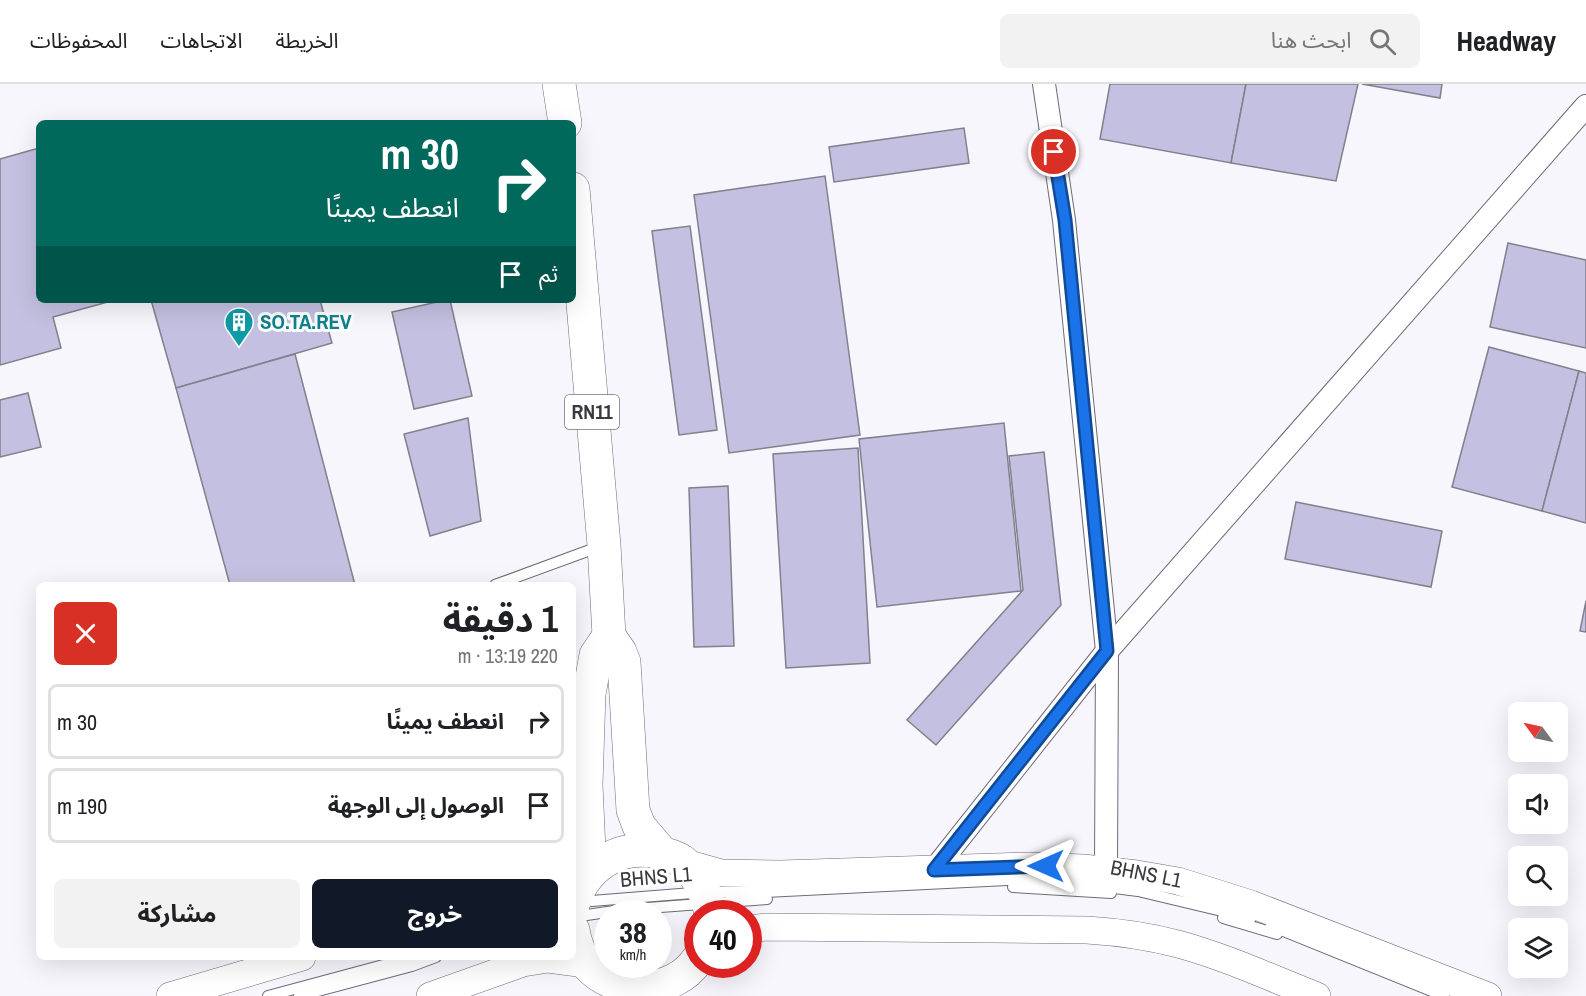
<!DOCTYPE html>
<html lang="ar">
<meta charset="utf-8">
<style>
:root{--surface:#fff;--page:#f2f2f2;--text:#202124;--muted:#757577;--line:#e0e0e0;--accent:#111827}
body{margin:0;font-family:"Archivo Narrow","Noto Sans Arabic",sans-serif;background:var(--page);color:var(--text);direction:rtl;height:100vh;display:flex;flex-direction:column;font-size:22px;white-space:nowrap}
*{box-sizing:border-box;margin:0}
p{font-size:20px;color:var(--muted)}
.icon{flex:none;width:33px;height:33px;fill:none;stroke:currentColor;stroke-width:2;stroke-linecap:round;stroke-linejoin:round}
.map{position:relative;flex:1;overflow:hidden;direction:ltr}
.side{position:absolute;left:36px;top:498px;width:540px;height:378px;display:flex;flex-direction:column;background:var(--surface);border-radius:9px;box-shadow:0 6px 24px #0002;direction:rtl}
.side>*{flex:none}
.top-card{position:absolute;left:36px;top:36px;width:540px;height:183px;border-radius:9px;box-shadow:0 6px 24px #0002;direction:rtl;background:#00695c;color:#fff;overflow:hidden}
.needle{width:39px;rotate:303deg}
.controls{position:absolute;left:1508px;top:618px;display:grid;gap:12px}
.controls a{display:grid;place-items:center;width:60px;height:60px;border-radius:9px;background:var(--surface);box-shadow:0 6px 24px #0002;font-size:30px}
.speed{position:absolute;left:594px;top:816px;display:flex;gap:12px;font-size:30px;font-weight:700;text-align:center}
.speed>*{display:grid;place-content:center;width:78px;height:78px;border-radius:50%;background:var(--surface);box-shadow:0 6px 24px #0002;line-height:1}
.speed small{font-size:15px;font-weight:400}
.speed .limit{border:9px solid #d22;background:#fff;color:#111}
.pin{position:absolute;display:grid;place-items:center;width:51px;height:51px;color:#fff;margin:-26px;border:3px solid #fff;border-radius:50%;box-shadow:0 2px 6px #0007}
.me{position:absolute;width:66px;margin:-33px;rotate:270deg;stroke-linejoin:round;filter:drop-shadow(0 0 4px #0008)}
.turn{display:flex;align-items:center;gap:21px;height:126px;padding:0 18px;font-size:27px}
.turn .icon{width:78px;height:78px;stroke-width:2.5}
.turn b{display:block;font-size:42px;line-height:51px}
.then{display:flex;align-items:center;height:57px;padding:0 18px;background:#0003;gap:12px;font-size:22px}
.round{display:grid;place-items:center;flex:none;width:63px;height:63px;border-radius:9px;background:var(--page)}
.overview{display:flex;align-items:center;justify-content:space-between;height:102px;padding:0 18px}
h1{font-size:36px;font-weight:700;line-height:45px}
.cta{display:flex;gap:12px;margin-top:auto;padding:12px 18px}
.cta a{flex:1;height:69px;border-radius:9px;background:var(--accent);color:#fff;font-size:24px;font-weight:700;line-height:69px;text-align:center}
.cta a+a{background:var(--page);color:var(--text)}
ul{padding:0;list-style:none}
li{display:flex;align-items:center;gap:18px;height:75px;margin:0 12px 9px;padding:0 6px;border:3px solid var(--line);border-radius:9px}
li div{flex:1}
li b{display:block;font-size:22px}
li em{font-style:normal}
header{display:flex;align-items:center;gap:36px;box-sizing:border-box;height:84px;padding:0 30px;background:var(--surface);border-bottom:2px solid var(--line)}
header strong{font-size:28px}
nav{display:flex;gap:33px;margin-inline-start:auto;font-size:21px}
.search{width:420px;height:54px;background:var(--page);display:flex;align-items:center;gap:15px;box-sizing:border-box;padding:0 21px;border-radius:9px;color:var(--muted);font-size:22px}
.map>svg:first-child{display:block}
</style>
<header>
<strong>Headway</strong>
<div class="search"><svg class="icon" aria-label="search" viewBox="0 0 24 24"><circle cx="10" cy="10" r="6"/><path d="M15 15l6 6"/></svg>ابحث هنا</div>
<nav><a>الخريطة</a><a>الاتجاهات</a><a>المحفوظات</a></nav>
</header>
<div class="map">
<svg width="1586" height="912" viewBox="0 0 1586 912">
<rect width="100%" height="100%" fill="#f7f6fd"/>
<g fill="#c3c0e1" stroke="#81808b" stroke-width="1.5">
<polygon points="1110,0 1246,0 1231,79 1100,55"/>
<polygon points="1246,0 1358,0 1336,97 1231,79"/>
<polygon points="1362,0 1442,0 1440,14"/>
<polygon points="964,44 969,79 834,98 829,63"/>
<polygon points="39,64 39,216 115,216 53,233 61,264 0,281 0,75"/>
<polygon points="825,92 860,351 729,369 694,111"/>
<polygon points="690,142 717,346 679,351 652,147"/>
<polygon points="1508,159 1586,176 1586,264 1490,243"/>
<polygon points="151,216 320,216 332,259 176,304"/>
<polygon points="446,216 450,216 472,312 414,325 392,228"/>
<polygon points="1489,263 1579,287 1542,427 1452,403"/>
<polygon points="295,270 355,501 230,501 176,304"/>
<polygon points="1579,287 1586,289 1586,439 1542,427"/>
<polygon points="28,309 41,363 0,373 0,316"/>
<polygon points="468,334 481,437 430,452 404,350"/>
<polygon points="1004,339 1021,507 877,523 859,355"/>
<polygon points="858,364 870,579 786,584 773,370"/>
<polygon points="1044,368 1061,521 936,661 907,636 1023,506 1009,372"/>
<polygon points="728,402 734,562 694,563 689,404"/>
<polygon points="1296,418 1442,447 1431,503 1285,475"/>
<polygon points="1586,517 1586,548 1580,547"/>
</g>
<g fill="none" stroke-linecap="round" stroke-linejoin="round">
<g stroke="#6d6c76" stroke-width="12">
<g id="service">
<polyline points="495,501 601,462"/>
<polyline points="1013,803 1111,809"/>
<polyline points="579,818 705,808 765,808 1007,796 1052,796 1138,807 1251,834"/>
<polyline points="573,833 621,826 767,815"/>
<polyline points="1223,834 1277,850"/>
<polyline points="1271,842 1444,912"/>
<polyline points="268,912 413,873"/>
<polyline points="299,912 412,882 436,873"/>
</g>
</g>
<g stroke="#6d6c76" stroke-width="24">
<g id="minor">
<polyline points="1044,0 1064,136 1107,567 1106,786"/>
<polyline points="934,786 1107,567 1586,22"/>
</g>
</g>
<g stroke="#6d6c76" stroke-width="28">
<g id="tertiary">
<polyline points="682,778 721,789 781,790 1028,782 1083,784 1137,790 1178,797 1251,820 1488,912"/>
<path d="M748 845 766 843 1087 846C1118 848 1148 852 1178 860 1226 873 1271 894 1317 912"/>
<polyline points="170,912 302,873"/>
<polyline points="430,912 523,879 548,875 586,880"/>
</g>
</g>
<g stroke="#6d6c76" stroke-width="34">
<g id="primary">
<polyline points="559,0 565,39"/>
<polyline points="573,105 604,461 609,552 620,568 624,578 633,726 639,742 662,769"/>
<polyline points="590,789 586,701 589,610 596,571 609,552"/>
<path d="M573 821C583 785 615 762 652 767 662 769 675 772 683 778 698 791 707 811 711 830"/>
<path d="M573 846C575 858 579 870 587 880 614 912 674 912 698 875"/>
</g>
</g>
<use href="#service" stroke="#fff" stroke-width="10"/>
<use href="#minor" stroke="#fff" stroke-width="22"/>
<use href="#tertiary" stroke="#fff" stroke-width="27"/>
<use href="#primary" stroke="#fff" stroke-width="33"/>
</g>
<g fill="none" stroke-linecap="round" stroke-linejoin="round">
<g stroke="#114b97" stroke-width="15">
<polyline id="route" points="1046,782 934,786 1107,567 1065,136 1054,68"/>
</g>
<use href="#route" stroke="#1a73e8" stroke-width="10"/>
</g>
<defs>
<g id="building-pin" transform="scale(1.5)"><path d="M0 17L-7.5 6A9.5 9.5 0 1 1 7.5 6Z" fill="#0f9aa8" stroke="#fff"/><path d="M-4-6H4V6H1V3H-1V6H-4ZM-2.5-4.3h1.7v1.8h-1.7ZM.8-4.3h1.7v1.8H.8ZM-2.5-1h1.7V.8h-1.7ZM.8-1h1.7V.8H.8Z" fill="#fff"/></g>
</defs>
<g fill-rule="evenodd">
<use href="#building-pin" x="239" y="238"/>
</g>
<g text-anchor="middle" stroke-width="6" stroke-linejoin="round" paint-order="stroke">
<rect fill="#fff" stroke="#757578" stroke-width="1.5" x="565" y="311" width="54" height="34" rx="4.5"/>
<g font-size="20" font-weight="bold" fill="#3a3a3e">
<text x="592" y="335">RN11</text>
</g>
<g font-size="21" font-weight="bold" fill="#0d838f" stroke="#fff" text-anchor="start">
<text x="260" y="245">SO.TA.REV</text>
</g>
<g font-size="21" fill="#3a3a3e" stroke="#fff">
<text transform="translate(1146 790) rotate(11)" y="7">BHNS L1</text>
<text transform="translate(656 793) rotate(-5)" y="7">BHNS L1</text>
</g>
</g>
</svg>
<div class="controls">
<a><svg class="needle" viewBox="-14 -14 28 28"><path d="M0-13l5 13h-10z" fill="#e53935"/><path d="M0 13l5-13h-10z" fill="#757577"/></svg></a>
<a><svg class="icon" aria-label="sound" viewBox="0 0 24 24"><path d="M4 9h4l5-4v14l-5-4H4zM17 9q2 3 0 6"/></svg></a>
<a><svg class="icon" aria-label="search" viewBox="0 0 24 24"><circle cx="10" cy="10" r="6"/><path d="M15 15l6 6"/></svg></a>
<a><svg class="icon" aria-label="layers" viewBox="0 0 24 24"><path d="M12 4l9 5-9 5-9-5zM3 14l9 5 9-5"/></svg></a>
</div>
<div class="speed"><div>38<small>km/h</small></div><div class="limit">40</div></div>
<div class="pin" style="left:1054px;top:68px;background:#d93025"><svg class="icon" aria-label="arrive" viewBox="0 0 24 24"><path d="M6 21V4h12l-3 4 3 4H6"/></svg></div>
<svg class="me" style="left:1046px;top:782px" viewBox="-20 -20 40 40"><path d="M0-17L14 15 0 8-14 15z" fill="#1a73e8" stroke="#fff" stroke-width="4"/></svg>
<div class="top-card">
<div class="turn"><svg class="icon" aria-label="right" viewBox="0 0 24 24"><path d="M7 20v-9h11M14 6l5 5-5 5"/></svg><div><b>30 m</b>انعطف يمينًا</div></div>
<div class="then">ثم<svg class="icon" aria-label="arrive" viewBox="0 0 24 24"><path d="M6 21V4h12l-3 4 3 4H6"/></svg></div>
</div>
<section class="side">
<div class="overview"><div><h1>1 دقيقة</h1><p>220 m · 13:19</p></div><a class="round" style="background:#d93025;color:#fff"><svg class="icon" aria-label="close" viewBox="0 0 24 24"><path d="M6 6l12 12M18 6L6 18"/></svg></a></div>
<ul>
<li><svg class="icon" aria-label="right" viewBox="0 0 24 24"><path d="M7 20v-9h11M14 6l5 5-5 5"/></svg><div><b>انعطف يمينًا</b></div><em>30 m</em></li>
<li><svg class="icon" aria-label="arrive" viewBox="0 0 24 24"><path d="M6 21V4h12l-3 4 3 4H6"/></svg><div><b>الوصول إلى الوجهة</b></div><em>190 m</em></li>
</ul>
<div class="cta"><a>خروج</a><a>مشاركة</a></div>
</section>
</div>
